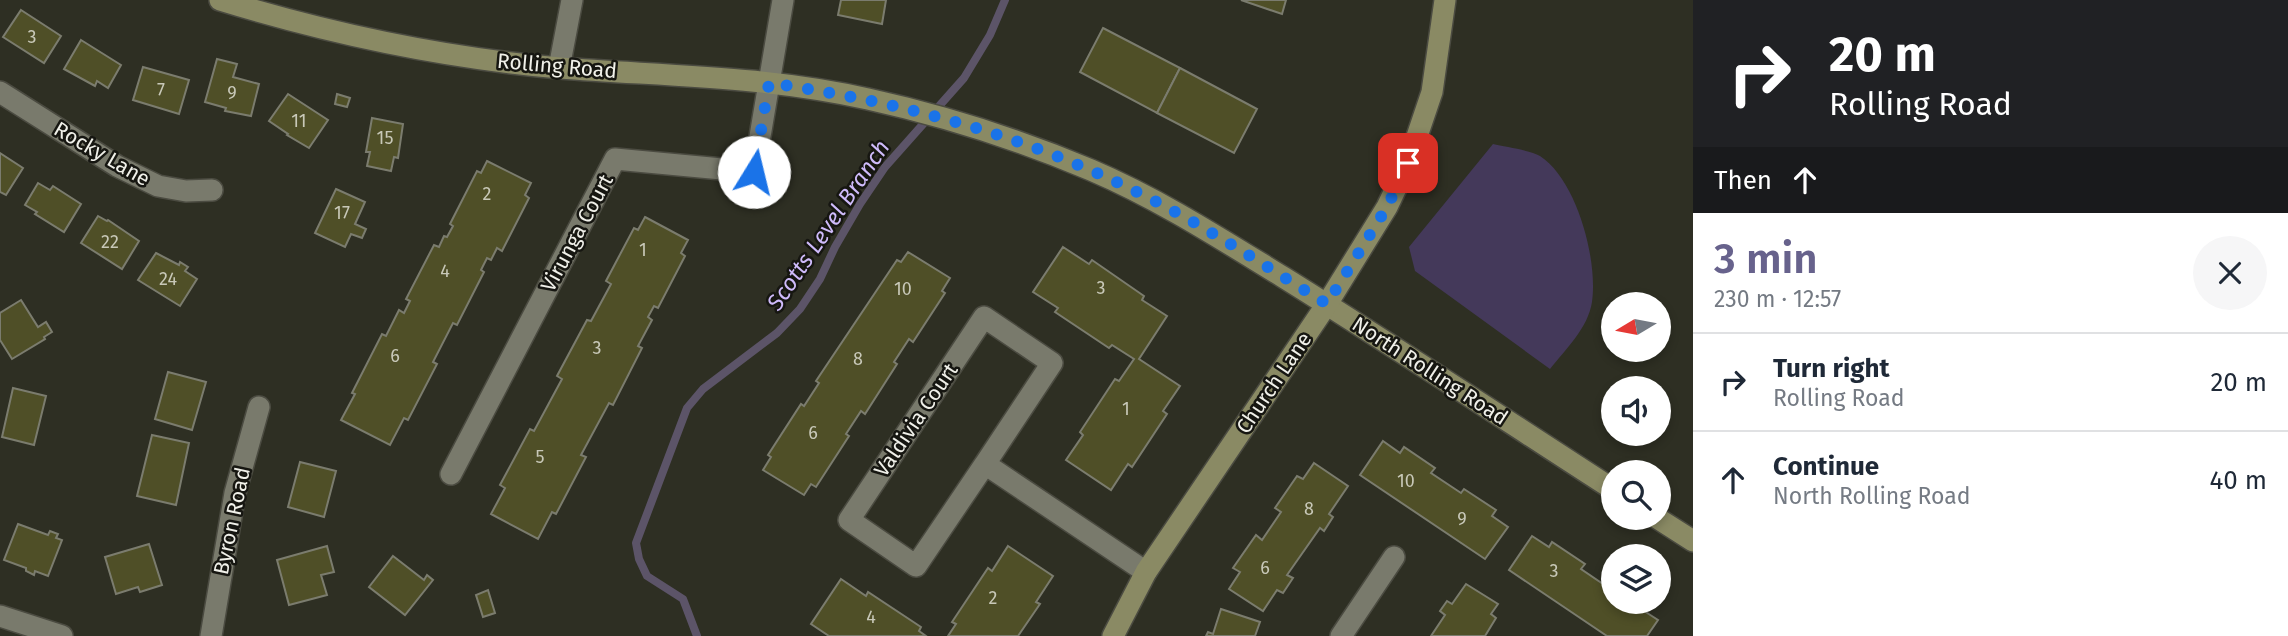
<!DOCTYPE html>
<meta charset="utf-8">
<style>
:root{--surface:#fff;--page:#f6f6f7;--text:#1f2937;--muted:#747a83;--line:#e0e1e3;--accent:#67628c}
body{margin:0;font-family:"Fira Sans",sans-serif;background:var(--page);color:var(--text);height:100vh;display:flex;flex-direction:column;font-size:26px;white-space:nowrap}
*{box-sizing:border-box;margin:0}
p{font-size:23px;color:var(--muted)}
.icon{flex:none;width:38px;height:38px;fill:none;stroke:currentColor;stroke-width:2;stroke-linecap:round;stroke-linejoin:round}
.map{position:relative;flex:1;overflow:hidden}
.sheet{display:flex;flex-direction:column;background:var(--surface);width:595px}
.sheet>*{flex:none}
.top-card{background:#202124;color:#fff;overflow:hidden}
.needle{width:46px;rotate:260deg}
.fabs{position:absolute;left:1601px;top:292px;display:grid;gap:14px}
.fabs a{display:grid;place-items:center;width:70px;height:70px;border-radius:50%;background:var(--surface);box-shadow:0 4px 10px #0003;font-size:35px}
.pin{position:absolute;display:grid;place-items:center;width:60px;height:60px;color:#fff;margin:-30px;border-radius:14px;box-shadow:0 4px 10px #0006}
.me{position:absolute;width:77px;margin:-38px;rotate:9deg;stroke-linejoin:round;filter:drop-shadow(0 0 5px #0008)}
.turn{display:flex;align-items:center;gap:24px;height:147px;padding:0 21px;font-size:32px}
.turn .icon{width:91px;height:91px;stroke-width:2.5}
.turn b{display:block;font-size:49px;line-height:60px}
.then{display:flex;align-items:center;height:66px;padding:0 21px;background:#0003;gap:14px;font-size:26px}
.round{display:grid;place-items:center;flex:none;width:74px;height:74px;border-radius:37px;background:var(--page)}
.headline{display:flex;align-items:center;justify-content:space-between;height:119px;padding:0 21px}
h1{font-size:42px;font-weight:600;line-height:52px;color:var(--accent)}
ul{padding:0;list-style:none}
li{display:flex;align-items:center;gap:21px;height:98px;padding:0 21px;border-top:2px solid var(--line)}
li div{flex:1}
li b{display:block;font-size:26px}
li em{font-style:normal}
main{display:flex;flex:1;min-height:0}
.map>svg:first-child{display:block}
</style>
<main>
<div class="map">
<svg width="1693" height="636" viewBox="0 0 1693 636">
<rect width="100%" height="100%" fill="#2e2f23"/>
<path fill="#44395a" d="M1493 144C1505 147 1530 150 1540 156 1577 180 1598 260 1592 302 1588 328 1566 349 1550 369L1415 271 1409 247Z"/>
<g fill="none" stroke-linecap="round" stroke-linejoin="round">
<polyline stroke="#5c5468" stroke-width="8" points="697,636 683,599 647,576 639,559 636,543 687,408 703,389 777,333 800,309 820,279 835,247 860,204 885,167 964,78 990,35 1005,0"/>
</g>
<g fill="#4f4f27" stroke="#7b7c6e" stroke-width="2">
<polygon points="841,0 886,0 882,24 838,15"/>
<polygon points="1241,0 1286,0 1282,14"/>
<polygon points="21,10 61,36 44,63 3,37"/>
<polygon points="1103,28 1180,68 1157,113 1080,72"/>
<polygon points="81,40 121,65 108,88 97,81 95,86 64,69"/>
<polygon points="217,59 237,64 233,77 259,84 251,116 225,111 226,108 205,102"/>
<polygon points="143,67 189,80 179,114 133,100"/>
<polygon points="1180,68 1257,109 1234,153 1157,113"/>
<polygon points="288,94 328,120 309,148 287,135 288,134 269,121"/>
<polygon points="337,94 350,98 347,107 335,104"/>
<polygon points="372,118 403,124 398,158 394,157 391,171 367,166 370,152 366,152"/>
<polygon points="0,153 23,168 6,195 0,192"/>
<polygon points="487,161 531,183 525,195 529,198 502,251 497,248 491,260 487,258 481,270 484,272 457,325 453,323 433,362 437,364 408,420 404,418 390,445 341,420 355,394 352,393 382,334 386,336 399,310 404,313 410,301 406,299 434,245 439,247 444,236 447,237 453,226 450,224 477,171 481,173"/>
<polygon points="38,183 50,190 53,186 81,204 64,232 35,214 37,212 25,205"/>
<polygon points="336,189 365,202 355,224 366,229 362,238 351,234 345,247 315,233"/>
<polygon points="98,216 107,221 108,220 139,241 122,269 81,243"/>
<polygon points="645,217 688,240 681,253 685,256 658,308 654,306 648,317 652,320 638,346 642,348 613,405 609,403 581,455 586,457 556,514 552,512 538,539 491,514 505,488 500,485 530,429 534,431 562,379 557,376 587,320 591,321 611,284 606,281 634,228 638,230"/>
<polygon points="1063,247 1089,264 1092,260 1144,296 1142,300 1167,316 1139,359 1180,386 1163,411 1167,414 1132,467 1128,464 1111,490 1066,460 1083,435 1080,432 1115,379 1119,381 1134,359 1112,345 1109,348 1055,312 1058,308 1033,292"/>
<polygon points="908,252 950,278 942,291 945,293 913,342 909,339 894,362 897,364 865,414 861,411 846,434 849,436 816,487 811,484 804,495 763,470 771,457 768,455 801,404 804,406 819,383 816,381 897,260 901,262"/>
<polygon points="156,253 179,265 180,262 188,267 185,271 197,279 180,306 138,280"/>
<polygon points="21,300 38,327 46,322 52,332 44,337 45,339 12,359 0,340 0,313"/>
<polygon points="168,372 206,382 192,430 155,419"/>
<polygon points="13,388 46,396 34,445 2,437"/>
<polygon points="152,435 189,443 176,505 137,496"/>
<polygon points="1383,441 1400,453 1404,447 1435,468 1431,473 1461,493 1464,489 1496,510 1492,516 1508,527 1485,559 1360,475"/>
<polygon points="300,462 336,471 324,517 288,507"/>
<polygon points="1314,463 1348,486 1329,514 1333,517 1324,531 1320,528 1287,575 1293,578 1283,593 1277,590 1263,611 1229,589 1240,572 1233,568 1256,535 1262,540 1281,512 1275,508 1297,476 1303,479"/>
<polygon points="18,524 48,535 50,531 58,534 56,538 62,540 48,576 35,571 34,575 26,571 26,568 4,560"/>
<polygon points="1532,536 1549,547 1552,542 1585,564 1581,569 1609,588 1612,582 1614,583 1614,602 1641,602 1644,604 1641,609 1658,620 1647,636 1607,636 1509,570"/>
<polygon points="149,544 162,585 140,592 138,587 116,594 105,557"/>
<polygon points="327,546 334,572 321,575 327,595 289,605 277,560"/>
<polygon points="1008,546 1053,576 1036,602 1040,604 1018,636 948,636 956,624 952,622 988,568 992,571"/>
<polygon points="393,556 424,580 427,575 433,580 405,615 369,587"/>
<polygon points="841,579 866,596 868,592 921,627 919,631 926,636 829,636 811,624"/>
<polygon points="1466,584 1498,604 1491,614 1496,618 1485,636 1431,636 1445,615 1440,611 1447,601 1452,604"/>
<polygon points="488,590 495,613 483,617 476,595"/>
<polygon points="1221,609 1260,622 1255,636 1206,636 1208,632 1213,634"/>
</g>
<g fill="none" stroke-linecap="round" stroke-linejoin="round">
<g stroke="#4b4b41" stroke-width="24">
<g id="street">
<polyline points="559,68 572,0"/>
<polyline points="0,92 117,166 158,186 186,191 212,190"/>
<polyline points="985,464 916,566 849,520 984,317 1052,363 985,464 1146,572"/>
<polyline points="451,474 615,159 754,172 783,0"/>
<polyline points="0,616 62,636"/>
<polyline points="211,636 235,493 259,407"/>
<polyline points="1341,636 1394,557"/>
</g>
</g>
<g stroke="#4b4b41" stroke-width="24">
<g id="secondary">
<path d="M220 0C331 34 444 58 560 68 663 76 767 76 868 99 945 116 1020 140 1091 170 1159 199 1221 239 1283 277 1394 346 1504 419 1614 490"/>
<polyline points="1657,518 1693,541"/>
<polyline points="1113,636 1146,572 1327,304 1387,207 1408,163 1432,92 1445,0"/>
</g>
</g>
<use href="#street" stroke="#797a6c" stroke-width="21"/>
<use href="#secondary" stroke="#8a8a64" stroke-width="21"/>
</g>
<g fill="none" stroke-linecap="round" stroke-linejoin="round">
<path stroke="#1a73e8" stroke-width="12" stroke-dasharray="0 21.6" d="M754 172 769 83C903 102 1028 136 1149 198 1210 229 1268 268 1327 304L1387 207 1408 163"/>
</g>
<g text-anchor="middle" stroke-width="5" stroke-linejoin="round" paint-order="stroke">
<g font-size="18" fill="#c8c8b8">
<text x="32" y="43">3</text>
<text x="161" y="96">7</text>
<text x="232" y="99">9</text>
<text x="299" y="127">11</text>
<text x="385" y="144">15</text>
<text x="487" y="200">2</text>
<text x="342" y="219">17</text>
<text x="110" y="248">22</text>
<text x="643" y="256">1</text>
<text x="445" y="277">4</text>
<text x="168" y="285">24</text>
<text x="1101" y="294">3</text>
<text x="903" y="295">10</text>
<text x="597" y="354">3</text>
<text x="395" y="362">6</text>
<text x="858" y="365">8</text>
<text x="1126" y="415">1</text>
<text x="813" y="439">6</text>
<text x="540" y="463">5</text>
<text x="1406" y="487">10</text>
<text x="1309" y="515">8</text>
<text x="1462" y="525">9</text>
<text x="1265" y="574">6</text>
<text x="1554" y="577">3</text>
<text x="993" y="604">2</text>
<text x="871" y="623">4</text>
</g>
<g font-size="21" fill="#f0f0e9" stroke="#161611">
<text transform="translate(557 66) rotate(5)" y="7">Rolling Road</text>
<text transform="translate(102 154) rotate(30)" y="7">Rocky Lane</text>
<text transform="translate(577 233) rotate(-62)" y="7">Virunga Court</text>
<text transform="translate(1430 371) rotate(33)" y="7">North Rolling Road</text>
<text transform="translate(1274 383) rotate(-56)" y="7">Church Lane</text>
<text transform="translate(916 420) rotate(-56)" y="7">Valdivia Court</text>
<text transform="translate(232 521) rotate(-78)" y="7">Byron Road</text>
</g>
<g font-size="23" font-style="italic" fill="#cfbbfb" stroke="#161611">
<text transform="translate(828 225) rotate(-56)" y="8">Scotts Level Branch</text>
</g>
</g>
</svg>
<div class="fabs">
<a><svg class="needle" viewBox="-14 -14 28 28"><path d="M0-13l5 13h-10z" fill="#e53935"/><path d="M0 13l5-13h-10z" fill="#747a83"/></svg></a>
<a><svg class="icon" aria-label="sound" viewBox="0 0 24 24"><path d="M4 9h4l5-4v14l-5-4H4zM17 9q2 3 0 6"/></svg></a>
<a><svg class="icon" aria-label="search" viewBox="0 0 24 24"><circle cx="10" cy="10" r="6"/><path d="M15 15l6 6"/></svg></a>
<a><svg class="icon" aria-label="layers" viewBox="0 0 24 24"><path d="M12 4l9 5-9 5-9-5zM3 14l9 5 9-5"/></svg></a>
</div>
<div class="pin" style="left:1408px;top:163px;background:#d93025"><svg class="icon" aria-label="arrive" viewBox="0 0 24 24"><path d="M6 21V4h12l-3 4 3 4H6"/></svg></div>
<svg class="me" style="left:754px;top:172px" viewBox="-20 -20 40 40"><circle r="19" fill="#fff"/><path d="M0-13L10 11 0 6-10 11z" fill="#1a73e8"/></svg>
</div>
<section class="sheet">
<div class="top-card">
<div class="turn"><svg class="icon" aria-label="right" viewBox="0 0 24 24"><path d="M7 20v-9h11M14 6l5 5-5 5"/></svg><div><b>20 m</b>Rolling Road</div></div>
<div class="then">Then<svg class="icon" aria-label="ahead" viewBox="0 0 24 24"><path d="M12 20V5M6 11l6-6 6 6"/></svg></div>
</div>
<div class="headline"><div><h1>3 min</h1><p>230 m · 12:57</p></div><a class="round"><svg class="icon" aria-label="close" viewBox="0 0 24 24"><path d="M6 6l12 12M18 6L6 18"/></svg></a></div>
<ul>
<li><svg class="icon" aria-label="right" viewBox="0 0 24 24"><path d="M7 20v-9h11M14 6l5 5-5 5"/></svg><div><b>Turn right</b><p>Rolling Road</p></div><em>20 m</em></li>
<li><svg class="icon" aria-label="ahead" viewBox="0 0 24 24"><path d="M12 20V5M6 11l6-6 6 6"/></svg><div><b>Continue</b><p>North Rolling Road</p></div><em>40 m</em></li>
</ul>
</section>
</main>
